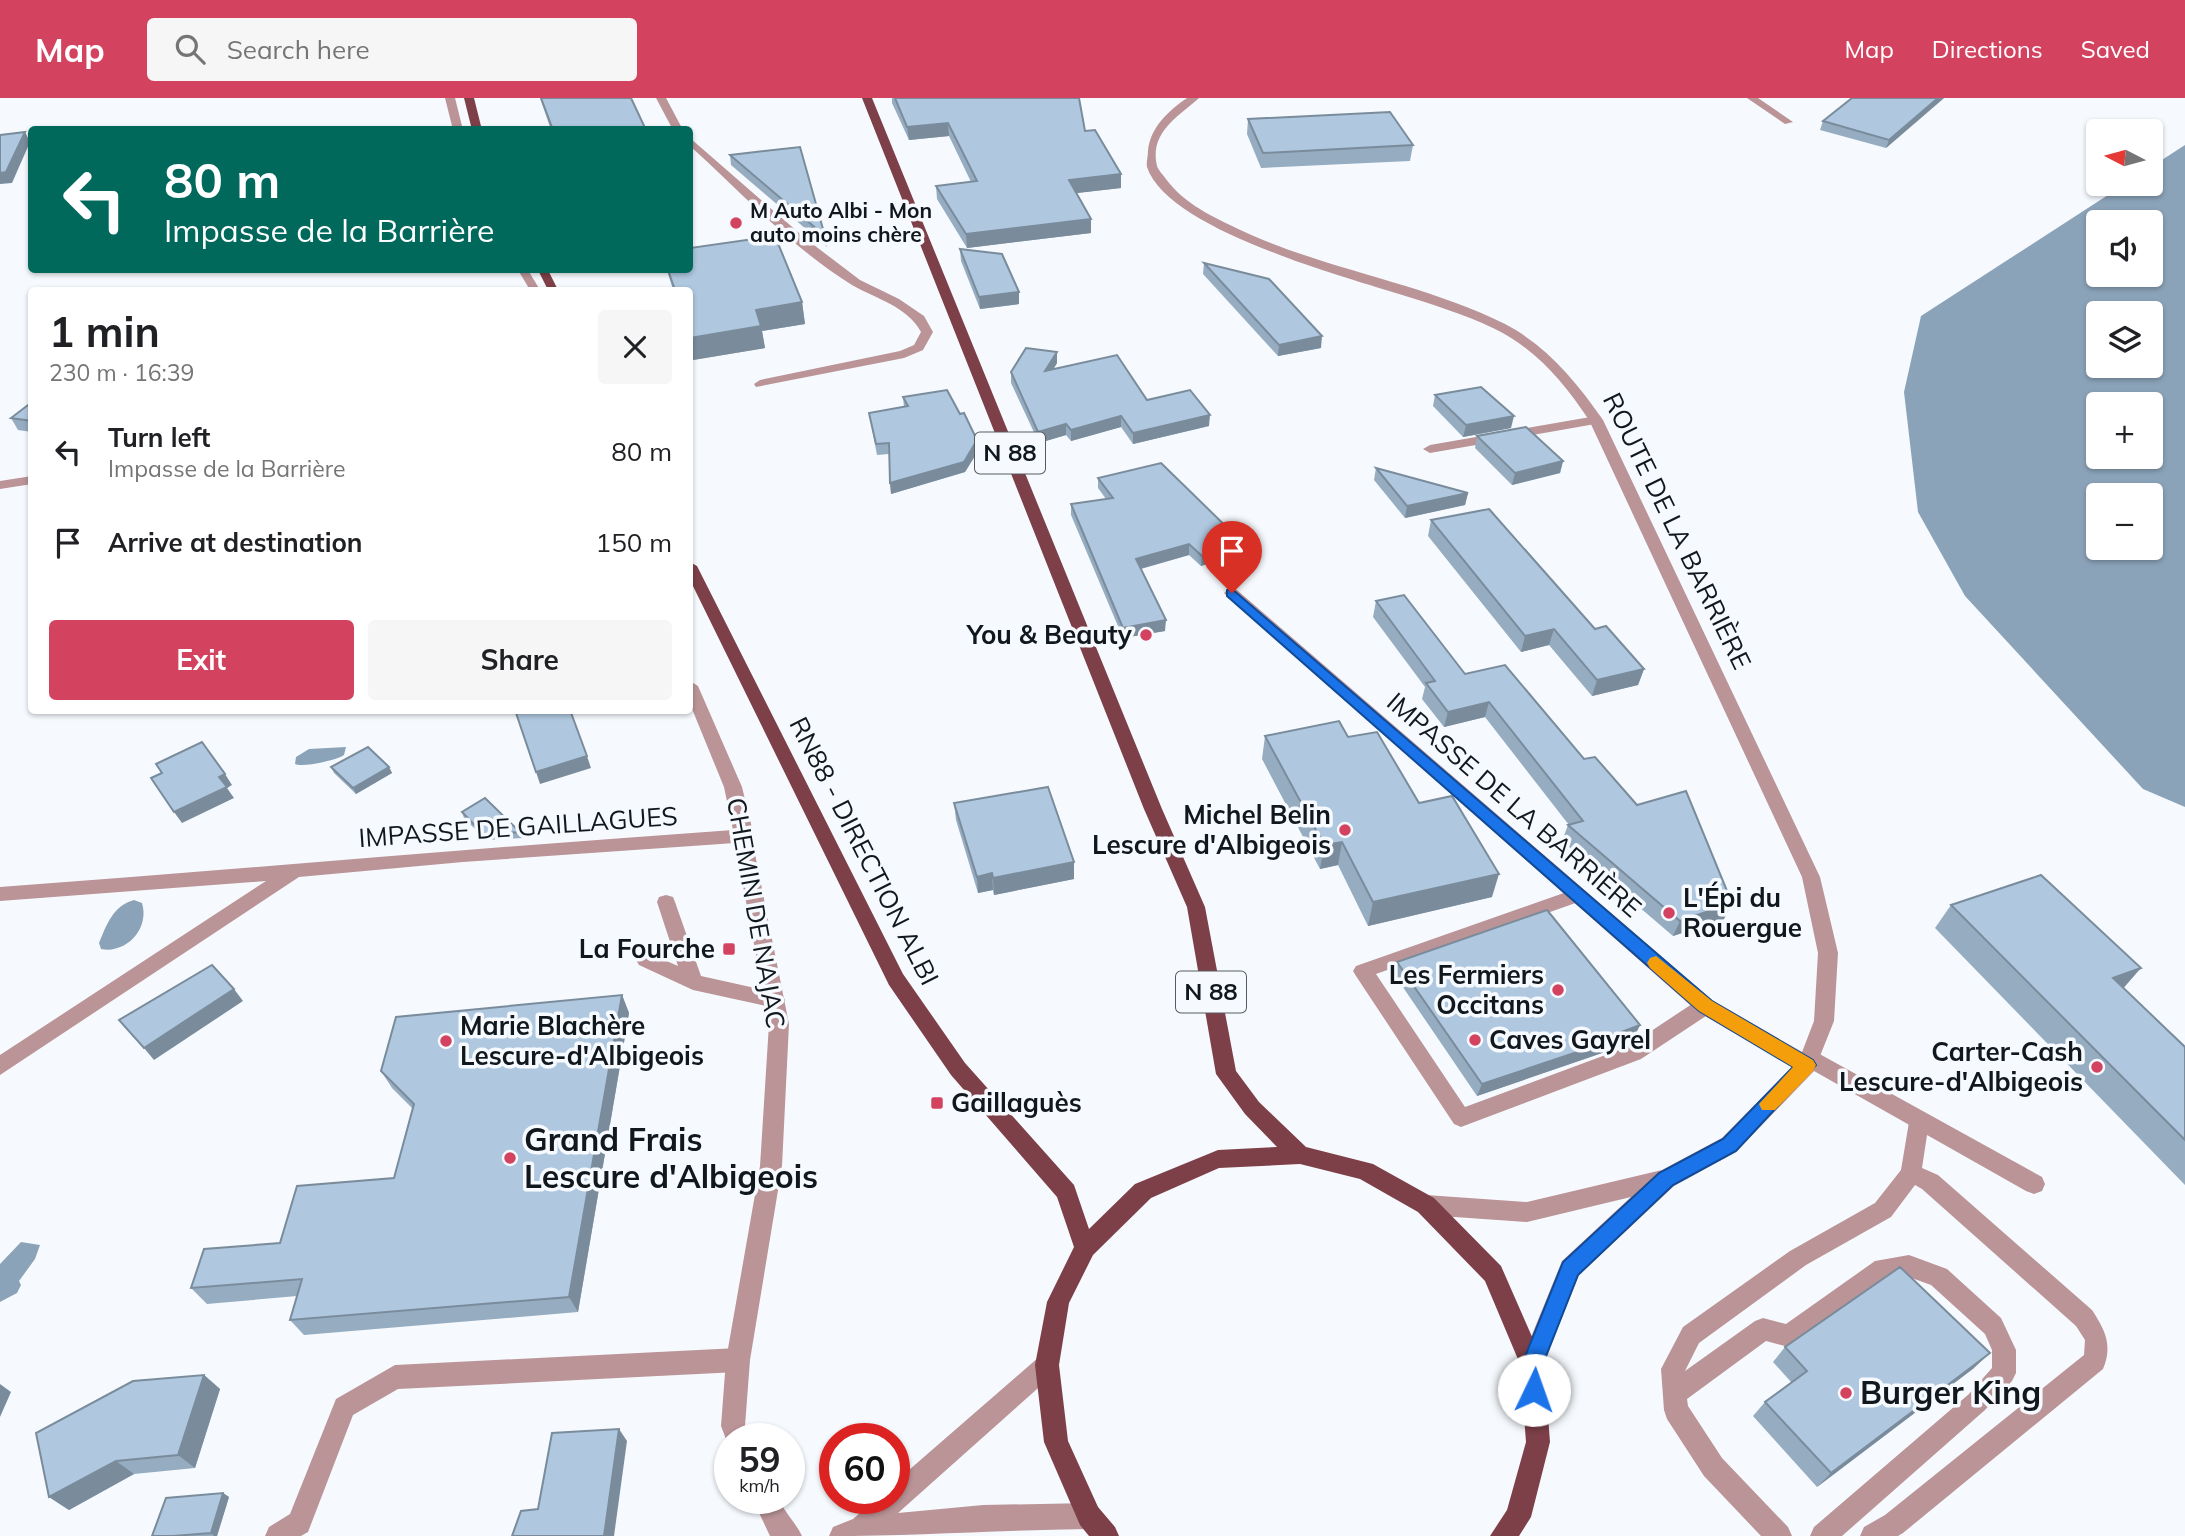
<!DOCTYPE html>
<meta charset="utf-8">
<style>
:root{--surface:#fff;--page:#f6f6f6;--text:#202124;--muted:#757577;--accent:#d34360}
body{margin:0;font-family:Mulish,sans-serif;background:var(--page);color:var(--text);height:100vh;display:flex;flex-direction:column;font-size:26px;white-space:nowrap}
*{box-sizing:border-box;margin:0}
p{font-size:23px;color:var(--muted)}
.icon{flex:none;width:38px;height:38px;fill:none;stroke:currentColor;stroke-width:2;stroke-linecap:round;stroke-linejoin:round}
.map{position:relative;flex:1;overflow:hidden}
.drawer{position:absolute;left:28px;top:189px;width:665px;height:427px;display:flex;flex-direction:column;background:var(--surface);border-radius:7px;box-shadow:0 2px 5px #0004}
.drawer>*{flex:none}
.banner{position:absolute;left:28px;top:28px;width:665px;height:147px;border-radius:7px;box-shadow:0 2px 5px #0004;background:#00695c;color:#fff;overflow:hidden}
.needle{width:46px;rotate:276deg}
.tools{position:absolute;left:2086px;top:21px;display:grid;gap:14px}
.tools a{display:grid;place-items:center;width:77px;height:77px;border-radius:7px;background:var(--surface);box-shadow:0 2px 5px #0004;font-size:35px}
.speed{position:absolute;left:714px;top:1325px;display:flex;gap:14px;font-size:35px;font-weight:700;text-align:center}
.speed>*{display:grid;place-content:center;width:91px;height:91px;border-radius:50%;background:var(--surface);box-shadow:0 2px 5px #0004;line-height:1}
.speed small{font-size:18px;font-weight:400}
.speed .limit{border:10px solid #d22;background:#fff;color:#111}
.pin{position:absolute;display:grid;place-items:center;width:60px;height:60px;color:#fff;margin:-72px -30px;border-radius:50% 50% 50% 0;rotate:-45deg;box-shadow:0 0 7px #0007}
.pin .icon{rotate:45deg}
.me{position:absolute;width:77px;margin:-38px;rotate:3deg;stroke-linejoin:round;filter:drop-shadow(0 0 5px #0008)}
.turn{display:flex;align-items:center;gap:24px;height:147px;padding:0 21px;font-size:32px}
.turn .icon{width:91px;height:91px;stroke-width:2.5}
.turn b{display:block;font-size:49px;line-height:60px}
.round{display:grid;place-items:center;flex:none;width:74px;height:74px;border-radius:7px;background:var(--page)}
.headline{display:flex;align-items:center;justify-content:space-between;height:119px;padding:0 21px}
h1{font-size:42px;font-weight:700;line-height:52px}
.button{display:flex;gap:14px;margin-top:auto;padding:14px 21px}
.button a{flex:1;height:80px;border-radius:7px;background:var(--accent);color:#fff;font-size:28px;font-weight:700;line-height:80px;text-align:center}
.button a+a{background:var(--page);color:var(--text)}
ul{padding:0;list-style:none}
li{display:flex;align-items:center;gap:21px;height:91px;padding:0 21px}
li div{flex:1}
li b{display:block;font-size:26px}
li em{font-style:normal}
header{display:flex;align-items:center;gap:42px;box-sizing:border-box;height:98px;padding:0 35px;background:var(--accent);color:#fff}
header strong{font-size:33px}
nav{display:flex;gap:38px;margin-inline-start:auto;font-size:24px}
.search{width:490px;height:63px;background:var(--page);display:flex;align-items:center;gap:18px;box-sizing:border-box;padding:0 24px;border-radius:7px;color:var(--muted);font-size:26px}
.map>svg:first-child{display:block}
</style>
<header>
<strong>Map</strong>
<div class="search"><svg class="icon" aria-label="search" viewBox="0 0 24 24"><circle cx="10" cy="10" r="6"/><path d="M15 15l6 6"/></svg>Search here</div>
<nav><a>Map</a><a>Directions</a><a>Saved</a></nav>
</header>
<div class="map">
<svg width="2185" height="1438" viewBox="0 0 2185 1438">
<rect width="100%" height="100%" fill="#f6fafe"/>
<g fill="#8ba3b9" fill-rule="evenodd">
<path d="M2185 47V709L2143 691 1965 498 1918 414 1904 294 1921 218 2125 86H2151V69ZM2098 124H2151V177H2098ZM2098 215H2151V268H2098ZM2151 306V359H2098V306ZM2151 397V450H2098V397Z"/>
<path d="M346 649 344 657C337 662 302 670 295 666L296 659 309 651Z"/>
<path d="M134 802 142 805C150 831 126 856 101 851L99 845C107 826 113 808 134 802Z"/>
<polygon points="21,1144 40,1147 35,1161 19,1183 21,1187 17,1195 0,1204 0,1166"/>
</g>
<g fill="none" stroke-linecap="round" stroke-linejoin="round">
<g fill="#ba9497" fill-rule="evenodd">
<polygon points="445,0 455,0 463,32 453,32"/>
<polygon points="656,0 666,0 683,32 673,32"/>
<path d="M690 40 806 141 860 182 899 201 924 218 933 234 923 252 904 260 756 289 754 286 760 282 900 253 914 247 921 234C907 208 876 201 852 187 792 150 741 94 690 48Z"/>
<polygon points="518,172 528,172 540,192 530,192"/>
<polygon points="1578,790 1584,792 1587,797 1584,802 1376,876 1465,1009 1627,949 1698,902 1705,900 1712,902 1715,908 1712,914 1641,961 1461,1029 1454,1026 1356,878 1353,873 1356,868"/>
<polygon points="666,797 673,799 675,804 701,878 782,896 785,902 782,908 775,910 693,892 639,867 636,862 639,857 646,854 678,868 657,804 659,799"/>
<path d="M1919 1015 1926 1018 1929 1024 1922 1070 1938 1077 2092 1212C2105 1232 2113 1247 2103 1271L1903 1435 1898 1438H1860L1864 1429 1885 1417 2084 1257 2085 1242 2076 1228 1922 1091 1915 1087 1891 1119 1806 1167 1699 1245 1685 1273 1755 1223 1763 1220 1786 1226 1875 1163 1909 1157 1947 1171 2001 1220 2016 1252V1275L2012 1283 1985 1312 1842 1438H1810L1814 1429 1969 1296 1992 1270V1252L1985 1236 1931 1187 1909 1179 1887 1180 1797 1246 1789 1249 1766 1243 1687 1301 1688 1308 1722 1360 1788 1429 1792 1438H1761L1704 1378 1667 1321 1664 1312 1661 1271 1683 1229 1790 1153 1875 1105 1901 1072 1909 1024 1912 1018Z"/>
<polygon points="738,1250 746,1254 750,1262 746,1270 738,1274 398,1291 353,1317 308,1434 301,1438 265,1438 269,1429 290,1416 336,1301 395,1267"/>
</g>
<g fill="#ba9497" fill-rule="evenodd">
<polygon points="1747,0 1758,0 1793,24 1785,26"/>
<polygon points="1596,318 1601,319 1601,325 1430,355 1423,351 1430,347"/>
<polygon points="32,378 32,386 0,391 0,383"/>
<polygon points="1232,490 1237,492 1712,902 1802,954 1809,951 1816,954 2042,1079 2045,1086 2042,1093 2034,1096 2026,1093 1814,973 1807,976 1800,973 1698,914 1227,498 1224,495 1227,492"/>
<path d="M690 583 698 588 742 689 754 738 752 741 789 926 782 1068 750 1262 745 1328 750 1340H730L729 1349 721 1328 726 1262 760 1068 769 926 735 745 463 764 299 779 0 977V957L266 783 0 803V789C244 771 488 749 733 732L724 689 690 606Z"/>
<path d="M1047 1255 1055 1259 1059 1267 1055 1275 898 1415 983 1407 1089 1405 1098 1409 1102 1418 1098 1427 1089 1431C1002 1432 916 1438 829 1438L833 1429 853 1421 877 1400H894V1385L1039 1259Z"/>
<path d="M752 1400H778C785 1415 796 1425 802 1438H770Z"/>
</g>
<path fill="#ba9497" fill-rule="evenodd" d="M1187 0H1199C1179 18 1149 34 1157 68 1158 72 1164 78 1166 81 1182 103 1207 116 1230 127 1318 171 1419 183 1505 226 1547 248 1576 283 1603 322L1820 779 1838 855 1834 923 1814 973 1736 1054 1674 1088 1579 1177 1540 1274 1532 1278 1524 1274 1520 1266 1562 1163 1631 1099 1527 1124 1426 1117 1418 1114 1415 1107 1418 1100 1426 1097 1527 1104 1662 1072 1722 1040 1799 962 1814 923 1818 855 1802 779 1589 322C1564 285 1536 251 1495 231 1464 216 1431 206 1399 196 1342 178 1167 131 1147 69 1146 65 1148 58 1148 53 1150 30 1168 13 1187 0Z"/>
<g fill="#7e4048" fill-rule="evenodd">
<polygon points="464,0 474,0 482,32 472,32"/>
<polygon points="862,0 872,0 1162,711 1205,809 1236,973 1259,1004 1306,1049 1373,1066 1434,1100 1501,1168 1544,1266 1550,1344 1531,1419 1519,1438 1490,1438 1507,1412 1526,1344 1520,1266 1485,1183 1418,1114 1360,1081 1300,1066 1219,1070 1151,1100 1093,1157 1069,1205 1059,1267 1068,1343 1098,1409 1115,1429 1119,1438 1089,1438 1080,1427 1044,1344 1035,1267 1047,1204 1074,1149 1057,1099 951,977 889,887 690,482 690,464 697,468 903,876 965,965 1074,1087 1089,1131 1135,1086 1218,1052 1277,1049 1245,1016 1216,976 1187,809 1144,711"/>
<polygon points="538,172 548,172 558,192 548,192"/>
</g>
</g>
<g fill="#96acc0">
<polygon points="540,0 631,0 646,32 551,32"/>
<polygon points="892,0 1079,0 1085,33 1121,90 1076,95 1091,121 1091,135 967,150 937,101 936,88 971,84 949,38 909,42 892,5"/>
<polygon points="1852,0 1944,0 1886,50 1820,32 1823,23"/>
<polygon points="1248,21 1413,47 1410,63 1261,70 1247,36"/>
<polygon points="730,57 825,138 827,149 731,67"/>
<polygon points="960,151 1019,194 1019,206 980,211 961,163"/>
<polygon points="1204,165 1321,250 1278,258 1203,176"/>
<polygon points="667,172 690,172 802,204 805,226 762,233 765,250 693,262 690,249 690,192 673,192"/>
<polygon points="1057,265 1053,272 1147,302 1209,328 1133,346 1121,329 1071,343 1066,337 1039,345 1011,285 1011,274"/>
<polygon points="1435,297 1511,330 1463,339 1433,308"/>
<polygon points="903,299 960,316 977,342 978,353 965,374 891,396 889,356 877,357 869,315 904,309"/>
<polygon points="32,304 32,334 18,332 11,320"/>
<polygon points="1477,338 1563,363 1560,375 1512,387 1475,350"/>
<polygon points="1376,370 1468,395 1465,407 1405,420 1374,382"/>
<polygon points="1098,380 1242,444 1241,455 1201,468 1189,457 1141,471 1165,533 1123,540 1071,417 1071,406 1106,401 1098,390"/>
<polygon points="1431,422 1595,531 1644,571 1638,587 1592,598 1549,547 1521,554 1428,438"/>
<polygon points="1376,503 1465,576 1584,661 1637,707 1732,805 1724,821 1673,838 1562,743 1568,727 1569,727 1485,619 1444,629 1422,601 1425,589 1373,519"/>
<polygon points="1265,638 1348,639 1419,705 1492,799 1368,828 1338,767 1320,771 1262,661"/>
<polygon points="331,669 389,669 392,675 356,696 334,675"/>
<polygon points="954,705 1074,764 1074,781 994,797 993,792 978,795 956,722"/>
<polygon points="462,714 520,734 523,740 486,742 464,720"/>
<polygon points="1951,807 2123,890 2185,949 2185,1087 1935,830"/>
<polygon points="1397,864 1640,927 1634,939 1607,949 1605,954 1477,998 1394,876"/>
<polygon points="622,897 629,915 578,1214 304,1237 290,1222 297,1198 207,1206 191,1190 280,1145 394,1080 413,1011 392,990 381,973"/>
<polygon points="1785,1249 1974,1270 1817,1389 1753,1318 1765,1304 1792,1285 1773,1264"/>
<polygon points="204,1277 220,1291 195,1370 134,1376 69,1412 49,1399"/>
<polygon points="223,1395 229,1399 217,1438 152,1438"/>
</g>
<g fill="#7a8c9c">
<polygon points="1938,0 1944,0 1886,50 1889,42"/>
<polygon points="948,25 949,38 909,42 907,29"/>
<polygon points="25,34 30,44 12,85 0,86 0,75"/>
<polygon points="1121,76 1121,90 1069,96 1069,82"/>
<polygon points="1091,121 1091,135 967,150 966,136"/>
<polygon points="1019,194 1019,206 980,211 979,199"/>
<polygon points="802,204 805,226 762,233 765,250 693,262 690,240 756,212"/>
<polygon points="1322,238 1321,250 1278,258 1279,247"/>
<polygon points="1057,254 1057,265 1045,284 1045,273"/>
<polygon points="1210,317 1209,328 1133,346 1133,335"/>
<polygon points="1121,318 1121,329 1071,343 1071,332"/>
<polygon points="1514,318 1511,330 1463,339 1466,327"/>
<polygon points="1066,326 1066,337 1039,345 1038,334"/>
<polygon points="977,342 978,353 965,374 891,396 890,385"/>
<polygon points="1563,363 1560,375 1512,387 1515,375"/>
<polygon points="1468,395 1465,407 1405,420 1407,408"/>
<polygon points="1242,444 1241,455 1201,468 1202,458"/>
<polygon points="1189,446 1189,457 1136,472 1136,461"/>
<polygon points="1166,522 1165,533 1123,540 1123,530"/>
<polygon points="1554,531 1549,547 1521,554 1525,538"/>
<polygon points="1644,571 1638,587 1592,598 1597,582"/>
<polygon points="1489,604 1485,619 1444,629 1448,614"/>
<polygon points="587,658 591,670 540,686 536,674"/>
<polygon points="389,669 392,675 356,696 353,690"/>
<polygon points="225,676 232,687 227,690 234,700 182,725 174,714 219,679"/>
<polygon points="1342,744 1338,767 1320,771 1324,747"/>
<polygon points="1074,764 1074,781 994,797 993,780"/>
<polygon points="992,775 993,792 978,795 977,779"/>
<polygon points="1499,776 1492,799 1368,828 1373,804"/>
<polygon points="1732,805 1724,821 1673,838 1680,823"/>
<polygon points="2141,870 2121,893 2113,880"/>
<polygon points="234,891 243,903 154,962 144,950"/>
<polygon points="622,897 629,915 578,1214 569,1199"/>
<polygon points="1640,927 1634,939 1607,949 1605,954 1477,998 1482,986"/>
<polygon points="1990,1255 1974,1270 1817,1389 1831,1375"/>
<polygon points="204,1277 220,1291 195,1370 178,1357"/>
<polygon points="0,1286 11,1294 0,1319"/>
<polygon points="619,1331 627,1343 614,1438 604,1438"/>
<polygon points="116,1363 134,1376 69,1412 49,1399"/>
<polygon points="223,1395 229,1399 217,1438 214,1438 211,1435"/>
</g>
<g fill="#afc8df" stroke="#7a8c9c" stroke-width="2">
<polygon points="541,0 631,0 646,32 553,32"/>
<polygon points="895,0 1079,0 1085,33 1095,32 1121,76 1069,82 1091,121 966,136 936,88 977,83 948,25 907,29"/>
<polygon points="1852,0 1938,0 1889,42 1823,23"/>
<polygon points="1390,14 1413,47 1263,55 1248,21"/>
<polygon points="25,34 6,74 0,75 0,37"/>
<polygon points="800,49 825,138 730,57"/>
<polygon points="775,138 802,204 756,212 761,228 690,240 690,192 675,192 668,172 690,172 690,150"/>
<polygon points="960,151 1002,156 1019,194 979,199"/>
<polygon points="1204,165 1269,181 1322,238 1279,247"/>
<polygon points="1026,250 1057,254 1045,273 1117,257 1147,302 1190,292 1210,317 1133,335 1121,318 1071,332 1066,326 1038,334 1011,274"/>
<polygon points="1481,289 1514,318 1466,327 1435,297"/>
<polygon points="947,292 960,316 964,315 977,342 964,364 890,385 889,345 876,346 869,315 908,308 903,299"/>
<polygon points="32,304 32,323 11,320"/>
<polygon points="1526,329 1563,363 1515,375 1477,338"/>
<polygon points="1161,365 1242,444 1202,458 1189,446 1136,461 1166,522 1123,530 1071,406 1113,400 1098,380"/>
<polygon points="1376,370 1468,395 1407,408"/>
<polygon points="1489,411 1595,531 1606,528 1644,571 1597,582 1554,531 1525,538 1431,422"/>
<polygon points="1404,497 1465,576 1505,567 1584,661 1595,659 1637,707 1686,693 1732,805 1680,823 1568,727 1583,723 1489,604 1448,614 1426,585 1435,583 1376,503"/>
<polygon points="515,612 570,612 587,658 536,674"/>
<polygon points="1339,623 1348,639 1377,634 1419,705 1452,698 1499,776 1373,804 1342,744 1324,747 1265,638"/>
<polygon points="202,644 225,676 219,679 227,689 174,714 151,680 162,675 156,666"/>
<polygon points="368,649 389,669 353,690 331,669"/>
<polygon points="1048,689 1074,764 993,780 992,775 977,779 954,705"/>
<polygon points="485,700 520,734 483,736 462,714"/>
<polygon points="2041,777 2141,870 2113,880 2185,949 2185,1042 1951,807"/>
<polygon points="1547,812 1640,927 1608,939 1610,943 1482,986 1397,864"/>
<polygon points="212,867 234,891 144,950 119,922"/>
<polygon points="622,897 569,1199 290,1222 302,1181 191,1190 204,1151 280,1145 297,1088 394,1080 414,1006 381,973 396,919"/>
<polygon points="1900,1169 1990,1255 1831,1375 1765,1304 1807,1273 1785,1249"/>
<polygon points="204,1277 178,1357 116,1363 49,1399 36,1335 133,1283"/>
<polygon points="619,1331 604,1438 512,1438 521,1413 538,1411 552,1335"/>
<polygon points="223,1395 211,1435 173,1438 152,1438 166,1400"/>
</g>
<polygon fill="#1a73e8" stroke="#114b97" stroke-width="2" points="1232,491 1712,903 1813,962 1816,967 1736,1053 1673,1087 1578,1177 1543,1266 1545,1292 1542,1300 1534,1303 1527,1300 1522,1266 1563,1164 1659,1075 1723,1041 1793,969 1699,913 1227,498 1227,492"/>
<polygon fill="#f59e0b" points="1656,858 1712,903 1813,962 1816,967 1813,973 1775,1012 1762,1012 1759,1006 1793,969 1699,913 1650,870 1647,865 1650,860"/>
<g fill="#d34360" stroke="#f6fafe" stroke-width="2.5">
<circle cx="736" cy="125" r="7"/>
<circle cx="1146" cy="537" r="7"/>
<circle cx="1345" cy="732" r="7"/>
<circle cx="1669" cy="815" r="7"/>
<rect x="722" y="844" width="14" height="14" rx="3.5"/>
<circle cx="1558" cy="892" r="7"/>
<circle cx="1475" cy="942" r="7"/>
<circle cx="446" cy="943" r="7"/>
<circle cx="2097" cy="969" r="7"/>
<rect x="930" y="998" width="14" height="14" rx="3.5"/>
<circle cx="510" cy="1060" r="7"/>
<circle cx="1846" cy="1295" r="7"/>
</g>
<g text-anchor="middle" stroke-width="7" stroke-linejoin="round" paint-order="stroke">
<g font-size="21" font-weight="bold" fill="#10181e" stroke="#f6fafe" text-anchor="start">
<text x="750" y="120">M Auto Albi - Mon<tspan x="750" dy="24">auto moins chère</tspan></text>
</g>
<g fill="#f6fafe" stroke="#555c61" stroke-width="2">
<rect x="975" y="334.5" width="70" height="41" rx="5"/>
<rect x="1176" y="873.5" width="70" height="41" rx="5"/>
</g>
<g font-size="24" font-weight="bold" fill="#10181e">
<text x="1010" y="363">N 88</text>
<text x="1211" y="902">N 88</text>
</g>
<g font-size="26" fill="#10181e" stroke="#f6fafe">
<text transform="translate(1677 433) rotate(64)" y="9">ROUTE DE LA BARRIÈRE</text>
<text transform="translate(1514 707) rotate(41)" y="9">IMPASSE DE LA BARRIÈRE</text>
<text transform="translate(518 729) rotate(-4)" y="9">IMPASSE DE GAILLAGUES</text>
<text transform="translate(864 753) rotate(63)" y="9">RN88 - DIRECTION ALBI</text>
<text transform="translate(756 815) rotate(80)" y="9">CHEMIN DE NAJAC</text>
</g>
<g font-size="26" font-weight="bold" fill="#10181e" stroke="#f6fafe" text-anchor="end">
<text x="1132" y="546">You &amp; Beauty</text>
<text x="1331" y="726">Michel Belin<tspan x="1331" dy="30">Lescure d'Albigeois</tspan></text>
<text x="1683" y="809" text-anchor="start">L'Épi du<tspan x="1683" dy="30">Rouergue</tspan></text>
<text x="715" y="860">La Fourche</text>
<text x="1544" y="886">Les Fermiers<tspan x="1544" dy="30">Occitans</tspan></text>
<text x="460" y="937" text-anchor="start">Marie Blachère<tspan x="460" dy="30">Lescure-d'Albigeois</tspan></text>
<text x="1489" y="951" text-anchor="start">Caves Gayrel</text>
<text x="2083" y="963">Carter-Cash<tspan x="2083" dy="30">Lescure-d'Albigeois</tspan></text>
<text x="951" y="1014" text-anchor="start">Gaillaguès</text>
</g>
<g font-size="32" font-weight="bold" fill="#10181e" stroke="#f6fafe" text-anchor="start">
<text x="524" y="1053">Grand Frais<tspan x="524" dy="37">Lescure d'Albigeois</tspan></text>
<text x="1860" y="1306">Burger King</text>
</g>
</g>
</svg>
<div class="tools">
<a><svg class="needle" viewBox="-14 -14 28 28"><path d="M0-13l5 13h-10z" fill="#e53935"/><path d="M0 13l5-13h-10z" fill="#757577"/></svg></a>
<a><svg class="icon" aria-label="sound" viewBox="0 0 24 24"><path d="M4 9h4l5-4v14l-5-4H4zM17 9q2 3 0 6"/></svg></a>
<a><svg class="icon" aria-label="layers" viewBox="0 0 24 24"><path d="M12 4l9 5-9 5-9-5zM3 14l9 5 9-5"/></svg></a>
<a>+</a>
<a>−</a>
</div>
<div class="speed"><div>59<small>km/h</small></div><div class="limit">60</div></div>
<div class="pin" style="left:1232px;top:495px;background:#d93025"><svg class="icon" aria-label="arrive" viewBox="0 0 24 24"><path d="M6 21V4h12l-3 4 3 4H6"/></svg></div>
<svg class="me" style="left:1534px;top:1292px" viewBox="-20 -20 40 40"><circle r="19" fill="#fff"/><path d="M0-13L10 11 0 6-10 11z" fill="#1a73e8"/></svg>
<div class="banner">
<div class="turn"><svg class="icon" aria-label="left" viewBox="0 0 24 24"><path d="M17 20v-9H6M10 6l-5 5 5 5"/></svg><div><b>80 m</b>Impasse de la Barrière</div></div>
</div>
<section class="drawer">
<div class="headline"><div><h1>1 min</h1><p>230 m · 16:39</p></div><a class="round"><svg class="icon" aria-label="close" viewBox="0 0 24 24"><path d="M6 6l12 12M18 6L6 18"/></svg></a></div>
<ul>
<li><svg class="icon" aria-label="left" viewBox="0 0 24 24"><path d="M17 20v-9H6M10 6l-5 5 5 5"/></svg><div><b>Turn left</b><p>Impasse de la Barrière</p></div><em>80 m</em></li>
<li><svg class="icon" aria-label="arrive" viewBox="0 0 24 24"><path d="M6 21V4h12l-3 4 3 4H6"/></svg><div><b>Arrive at destination</b></div><em>150 m</em></li>
</ul>
<div class="button"><a>Exit</a><a>Share</a></div>
</section>
</div>
